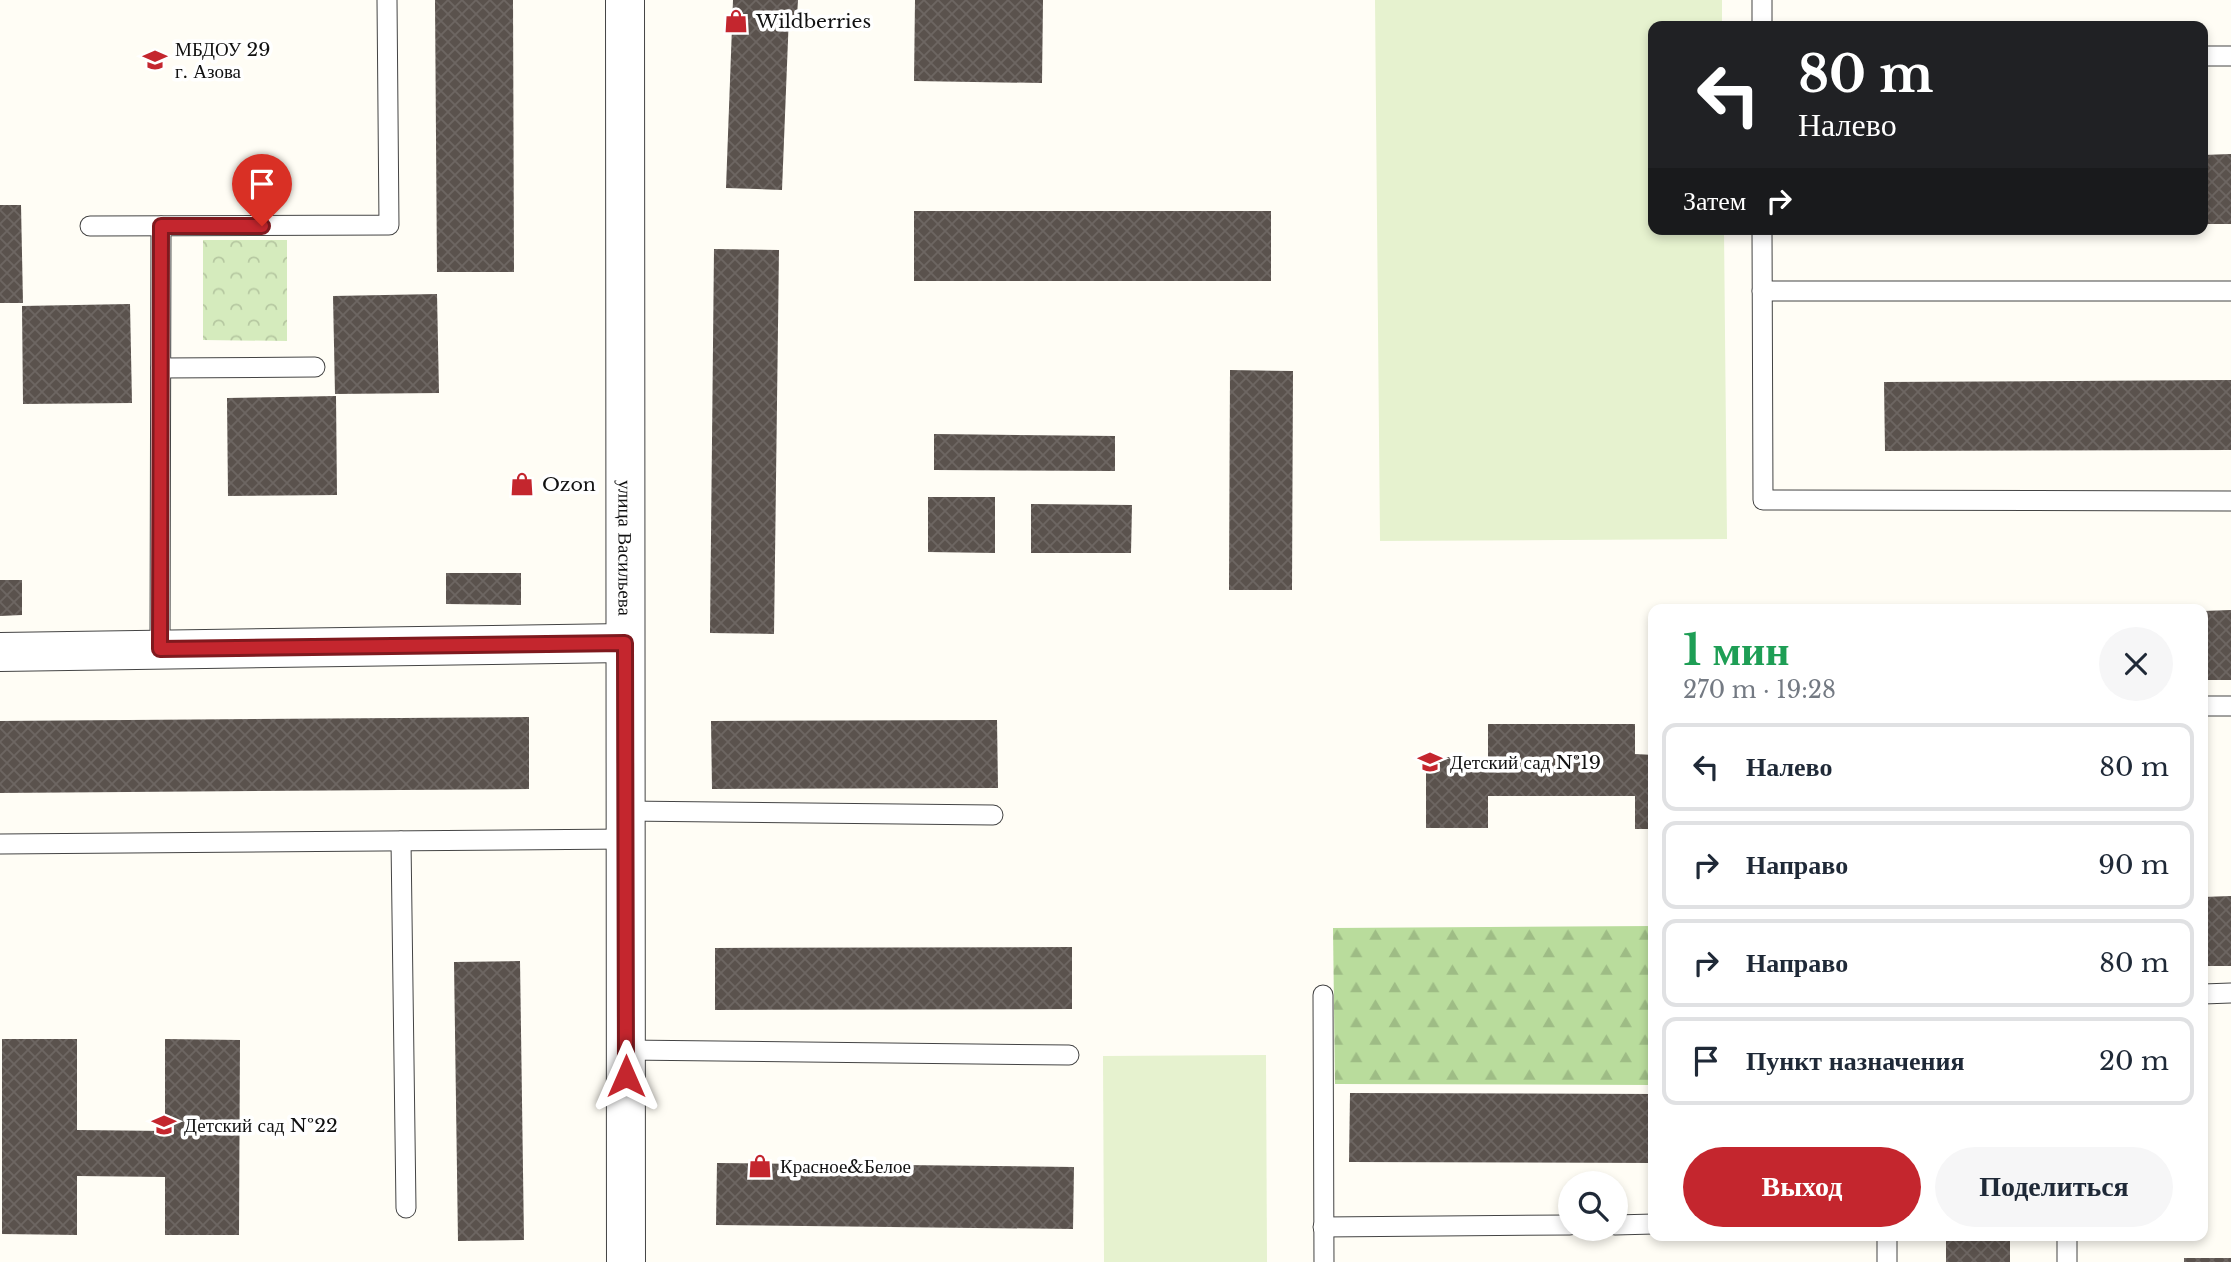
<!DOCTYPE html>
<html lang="ru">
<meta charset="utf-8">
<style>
:root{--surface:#fff;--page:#f6f6f7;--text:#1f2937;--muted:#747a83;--line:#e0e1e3;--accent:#c4262e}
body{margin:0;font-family:"Libre Baskerville",serif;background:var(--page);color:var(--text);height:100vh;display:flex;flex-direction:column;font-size:26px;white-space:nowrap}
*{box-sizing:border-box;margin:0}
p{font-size:23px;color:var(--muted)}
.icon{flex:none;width:38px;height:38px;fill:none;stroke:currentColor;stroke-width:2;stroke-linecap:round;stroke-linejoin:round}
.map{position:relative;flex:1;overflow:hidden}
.drawer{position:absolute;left:1648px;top:604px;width:560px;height:637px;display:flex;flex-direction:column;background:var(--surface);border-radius:14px;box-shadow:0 4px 10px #0003}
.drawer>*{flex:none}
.top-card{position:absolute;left:1648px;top:21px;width:560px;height:214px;border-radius:14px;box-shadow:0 4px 10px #0003;background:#202124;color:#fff;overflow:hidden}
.controls{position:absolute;left:1558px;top:1171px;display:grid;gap:14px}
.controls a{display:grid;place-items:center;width:70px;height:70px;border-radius:50%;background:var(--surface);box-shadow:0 4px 10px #0003;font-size:35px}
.pin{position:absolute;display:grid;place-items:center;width:60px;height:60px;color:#fff;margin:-72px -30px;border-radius:50% 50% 50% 0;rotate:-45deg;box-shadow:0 0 7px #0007}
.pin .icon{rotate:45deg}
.me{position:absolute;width:77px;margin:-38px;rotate:0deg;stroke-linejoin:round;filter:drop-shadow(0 0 5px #0008)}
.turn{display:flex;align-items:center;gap:24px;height:147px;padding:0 35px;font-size:32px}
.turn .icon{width:91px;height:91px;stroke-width:2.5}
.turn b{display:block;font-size:49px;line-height:60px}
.then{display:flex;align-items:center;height:66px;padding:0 35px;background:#0003;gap:14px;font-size:26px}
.round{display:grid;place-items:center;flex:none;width:74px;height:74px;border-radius:37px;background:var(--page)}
.summary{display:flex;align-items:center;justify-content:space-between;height:119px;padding:0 35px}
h1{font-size:42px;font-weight:700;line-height:52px;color:#1e9e55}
.action{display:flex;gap:14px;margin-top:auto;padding:14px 35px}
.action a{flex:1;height:80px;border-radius:42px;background:var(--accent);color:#fff;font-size:28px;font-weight:700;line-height:80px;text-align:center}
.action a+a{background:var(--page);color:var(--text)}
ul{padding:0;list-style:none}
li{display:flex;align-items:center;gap:21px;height:88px;margin:0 14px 10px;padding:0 21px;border:4px solid var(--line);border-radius:14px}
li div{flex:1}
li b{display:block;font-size:26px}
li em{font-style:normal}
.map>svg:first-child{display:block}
</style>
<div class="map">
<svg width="2231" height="1262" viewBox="0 0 2231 1262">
<defs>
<pattern id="forest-firs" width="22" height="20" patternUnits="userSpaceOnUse" patternTransform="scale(1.75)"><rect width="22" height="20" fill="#b9dc9c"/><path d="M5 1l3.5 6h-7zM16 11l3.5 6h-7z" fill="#9ebc85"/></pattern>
<pattern id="park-crowns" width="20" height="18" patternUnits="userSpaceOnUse" patternTransform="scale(1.75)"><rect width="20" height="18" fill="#d5ebbd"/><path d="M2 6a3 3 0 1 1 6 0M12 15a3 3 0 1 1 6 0" fill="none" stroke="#b6c8a1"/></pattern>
<pattern id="building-cross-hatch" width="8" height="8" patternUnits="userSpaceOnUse" patternTransform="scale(1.75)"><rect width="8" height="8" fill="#5a524d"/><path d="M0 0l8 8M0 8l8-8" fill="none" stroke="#6d6662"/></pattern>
</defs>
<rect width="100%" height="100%" fill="#fffdf5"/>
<polygon fill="url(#forest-firs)" points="1654,926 1654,1085 1335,1084 1333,928"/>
<polygon fill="url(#park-crowns)" points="203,240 287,240 287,341 203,340"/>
<g fill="#e6f2cf">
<polygon points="1375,0 1722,0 1722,26 1654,26 1654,229 1724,229 1727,539 1380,541"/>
<polygon points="1266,1055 1267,1262 1104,1262 1103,1056"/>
</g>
<g fill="url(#building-cross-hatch)">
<polygon points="435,0 513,0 514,272 437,272"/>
<polygon points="733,0 798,0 797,16 789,15 782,190 726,188"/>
<polygon points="915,0 1043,0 1042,83 914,81"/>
<polygon points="2231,154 2231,224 2203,224 2203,155"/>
<polygon points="0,205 21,205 23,303 0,303"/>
<rect x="914" y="211" width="357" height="70"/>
<polygon points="714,249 779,250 774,634 710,633"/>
<polygon points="437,294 439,393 335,394 333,296"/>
<polygon points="130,304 132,403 23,404 22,306"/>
<polygon points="1230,370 1293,371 1292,590 1229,590"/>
<polygon points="2231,380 2231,450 1885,451 1884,382"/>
<polygon points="336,396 337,495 228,496 227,398"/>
<polygon points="934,434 1115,436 1115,471 934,470"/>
<polygon points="928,497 995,497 995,553 928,552"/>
<polygon points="1031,504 1132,505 1131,553 1031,553"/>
<polygon points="446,573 521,573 521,605 446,604"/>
<polygon points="0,580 22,580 22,615 0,616"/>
<polygon points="2231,610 2231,680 2203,680 2203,611"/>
<polygon points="529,717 529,789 0,793 0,721"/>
<polygon points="997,720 998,788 712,789 711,721"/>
<polygon points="1488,724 1635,724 1635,754 1654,755 1654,829 1635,829 1635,796 1488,796 1488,828 1426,828 1426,757 1488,757"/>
<polygon points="2231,896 2231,966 2203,966 2203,897"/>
<polygon points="1072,947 1072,1009 715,1010 715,948"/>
<polygon points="520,961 524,1240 458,1241 454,962"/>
<polygon points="2,1039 77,1039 77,1130 165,1131 165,1039 240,1040 239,1235 165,1235 165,1177 77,1176 77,1235 2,1234"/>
<polygon points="1350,1093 1654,1094 1654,1163 1349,1162"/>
<polygon points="717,1163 1074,1167 1073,1229 716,1225"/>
<rect x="1946" y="1236" width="64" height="26"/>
<rect x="2184" y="1258" width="47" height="4"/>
</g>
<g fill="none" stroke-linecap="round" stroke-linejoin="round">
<g stroke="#444" stroke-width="21">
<g id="service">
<polyline points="1762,0 1762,26"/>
<polyline points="2203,56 2231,56"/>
<polyline points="90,226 389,225 387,0"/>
<polyline points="1762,229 1763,500 2231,501"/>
<polyline points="1762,291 2231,291"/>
<polyline points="161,368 315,367"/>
<polyline points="160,649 161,226"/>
<polyline points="2203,706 2231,706"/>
<polyline points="625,811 993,815"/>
<polyline points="401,841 406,1208"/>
<polyline points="0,844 626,839"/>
<polyline points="2203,994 2231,993"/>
<polyline points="1323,995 1324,1262"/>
<polyline points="626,1050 1069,1055"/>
<polyline points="1615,1225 1654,1224"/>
<polyline points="1323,1227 1570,1225"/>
<polyline points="1887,1236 1887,1262"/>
<polyline points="2067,1262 2067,1236"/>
</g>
</g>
<g stroke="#444" stroke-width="40">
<polyline id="minor" points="0,652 625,643"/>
</g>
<g stroke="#444" stroke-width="40">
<g id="tertiary">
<path id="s1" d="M625 0 626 1262"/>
</g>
</g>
<use href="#service" stroke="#fff" stroke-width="19"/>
<use href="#minor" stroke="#fff" stroke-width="38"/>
<use href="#tertiary" stroke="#fff" stroke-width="38"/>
</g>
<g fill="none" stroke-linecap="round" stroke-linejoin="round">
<g stroke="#7f191e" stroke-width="18">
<polyline id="route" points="262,226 161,226 160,649 625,643 626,1076"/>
</g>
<use href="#route" stroke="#c4262e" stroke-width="12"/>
</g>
<defs>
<g id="shop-bare" transform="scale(1.89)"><path d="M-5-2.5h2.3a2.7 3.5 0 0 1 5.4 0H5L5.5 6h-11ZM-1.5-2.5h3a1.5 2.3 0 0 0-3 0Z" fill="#c4262e" stroke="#fff" stroke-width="2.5" paint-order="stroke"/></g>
<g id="school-bare" transform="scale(1.89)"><path d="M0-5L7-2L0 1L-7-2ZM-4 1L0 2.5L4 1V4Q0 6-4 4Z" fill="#c4262e" stroke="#fff" stroke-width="2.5" paint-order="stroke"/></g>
</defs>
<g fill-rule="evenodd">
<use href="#shop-bare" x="736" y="21"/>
<use href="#school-bare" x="155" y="60"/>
<use href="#shop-bare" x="522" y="484"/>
<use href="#school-bare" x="1430" y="762"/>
<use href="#school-bare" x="164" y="1125"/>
<use href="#shop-bare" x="760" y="1166"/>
</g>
<g text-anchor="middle" stroke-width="7" stroke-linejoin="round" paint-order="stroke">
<g font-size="19" fill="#111" stroke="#fff" text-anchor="start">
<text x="756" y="28">Wildberries</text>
<text x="175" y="56">МБДОУ 29<tspan x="175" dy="22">г. Азова</tspan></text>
<text x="542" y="491">Ozon</text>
<text x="1450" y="769">Детский сад №19</text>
<text x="184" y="1132">Детский сад №22</text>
<text x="780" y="1173">Красное&amp;Белое</text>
</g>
<g font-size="19" fill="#111" stroke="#fff">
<text dy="7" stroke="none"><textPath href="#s1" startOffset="548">улица Васильева</textPath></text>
</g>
</g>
</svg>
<div class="controls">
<a><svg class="icon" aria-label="search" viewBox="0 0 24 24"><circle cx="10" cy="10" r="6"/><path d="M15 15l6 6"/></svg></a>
</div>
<div class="pin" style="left:262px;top:226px;background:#d93025"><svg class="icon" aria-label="arrive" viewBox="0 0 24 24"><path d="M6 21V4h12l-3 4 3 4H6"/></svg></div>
<svg class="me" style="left:626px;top:1076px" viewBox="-20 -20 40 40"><path d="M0-17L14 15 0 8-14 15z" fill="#c4262e" stroke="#fff" stroke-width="4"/></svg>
<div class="top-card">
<div class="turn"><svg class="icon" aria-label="left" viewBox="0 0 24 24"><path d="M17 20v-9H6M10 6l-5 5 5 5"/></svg><div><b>80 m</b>Налево</div></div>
<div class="then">Затем<svg class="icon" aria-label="right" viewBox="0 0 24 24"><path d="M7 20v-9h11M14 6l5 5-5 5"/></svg></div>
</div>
<section class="drawer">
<div class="summary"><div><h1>1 мин</h1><p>270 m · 19:28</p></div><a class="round"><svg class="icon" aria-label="close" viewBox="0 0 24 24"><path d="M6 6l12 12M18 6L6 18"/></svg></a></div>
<ul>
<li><svg class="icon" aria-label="left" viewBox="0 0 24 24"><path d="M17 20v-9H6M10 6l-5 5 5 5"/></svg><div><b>Налево</b></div><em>80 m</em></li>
<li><svg class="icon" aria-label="right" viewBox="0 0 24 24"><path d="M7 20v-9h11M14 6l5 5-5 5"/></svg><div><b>Направо</b></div><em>90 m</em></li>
<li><svg class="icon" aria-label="right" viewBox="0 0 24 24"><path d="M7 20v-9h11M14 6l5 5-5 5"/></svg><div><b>Направо</b></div><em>80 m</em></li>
<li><svg class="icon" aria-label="arrive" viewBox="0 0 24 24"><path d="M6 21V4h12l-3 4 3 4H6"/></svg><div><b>Пункт назначения</b></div><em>20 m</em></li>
</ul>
<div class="action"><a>Выход</a><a>Поделиться</a></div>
</section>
</div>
